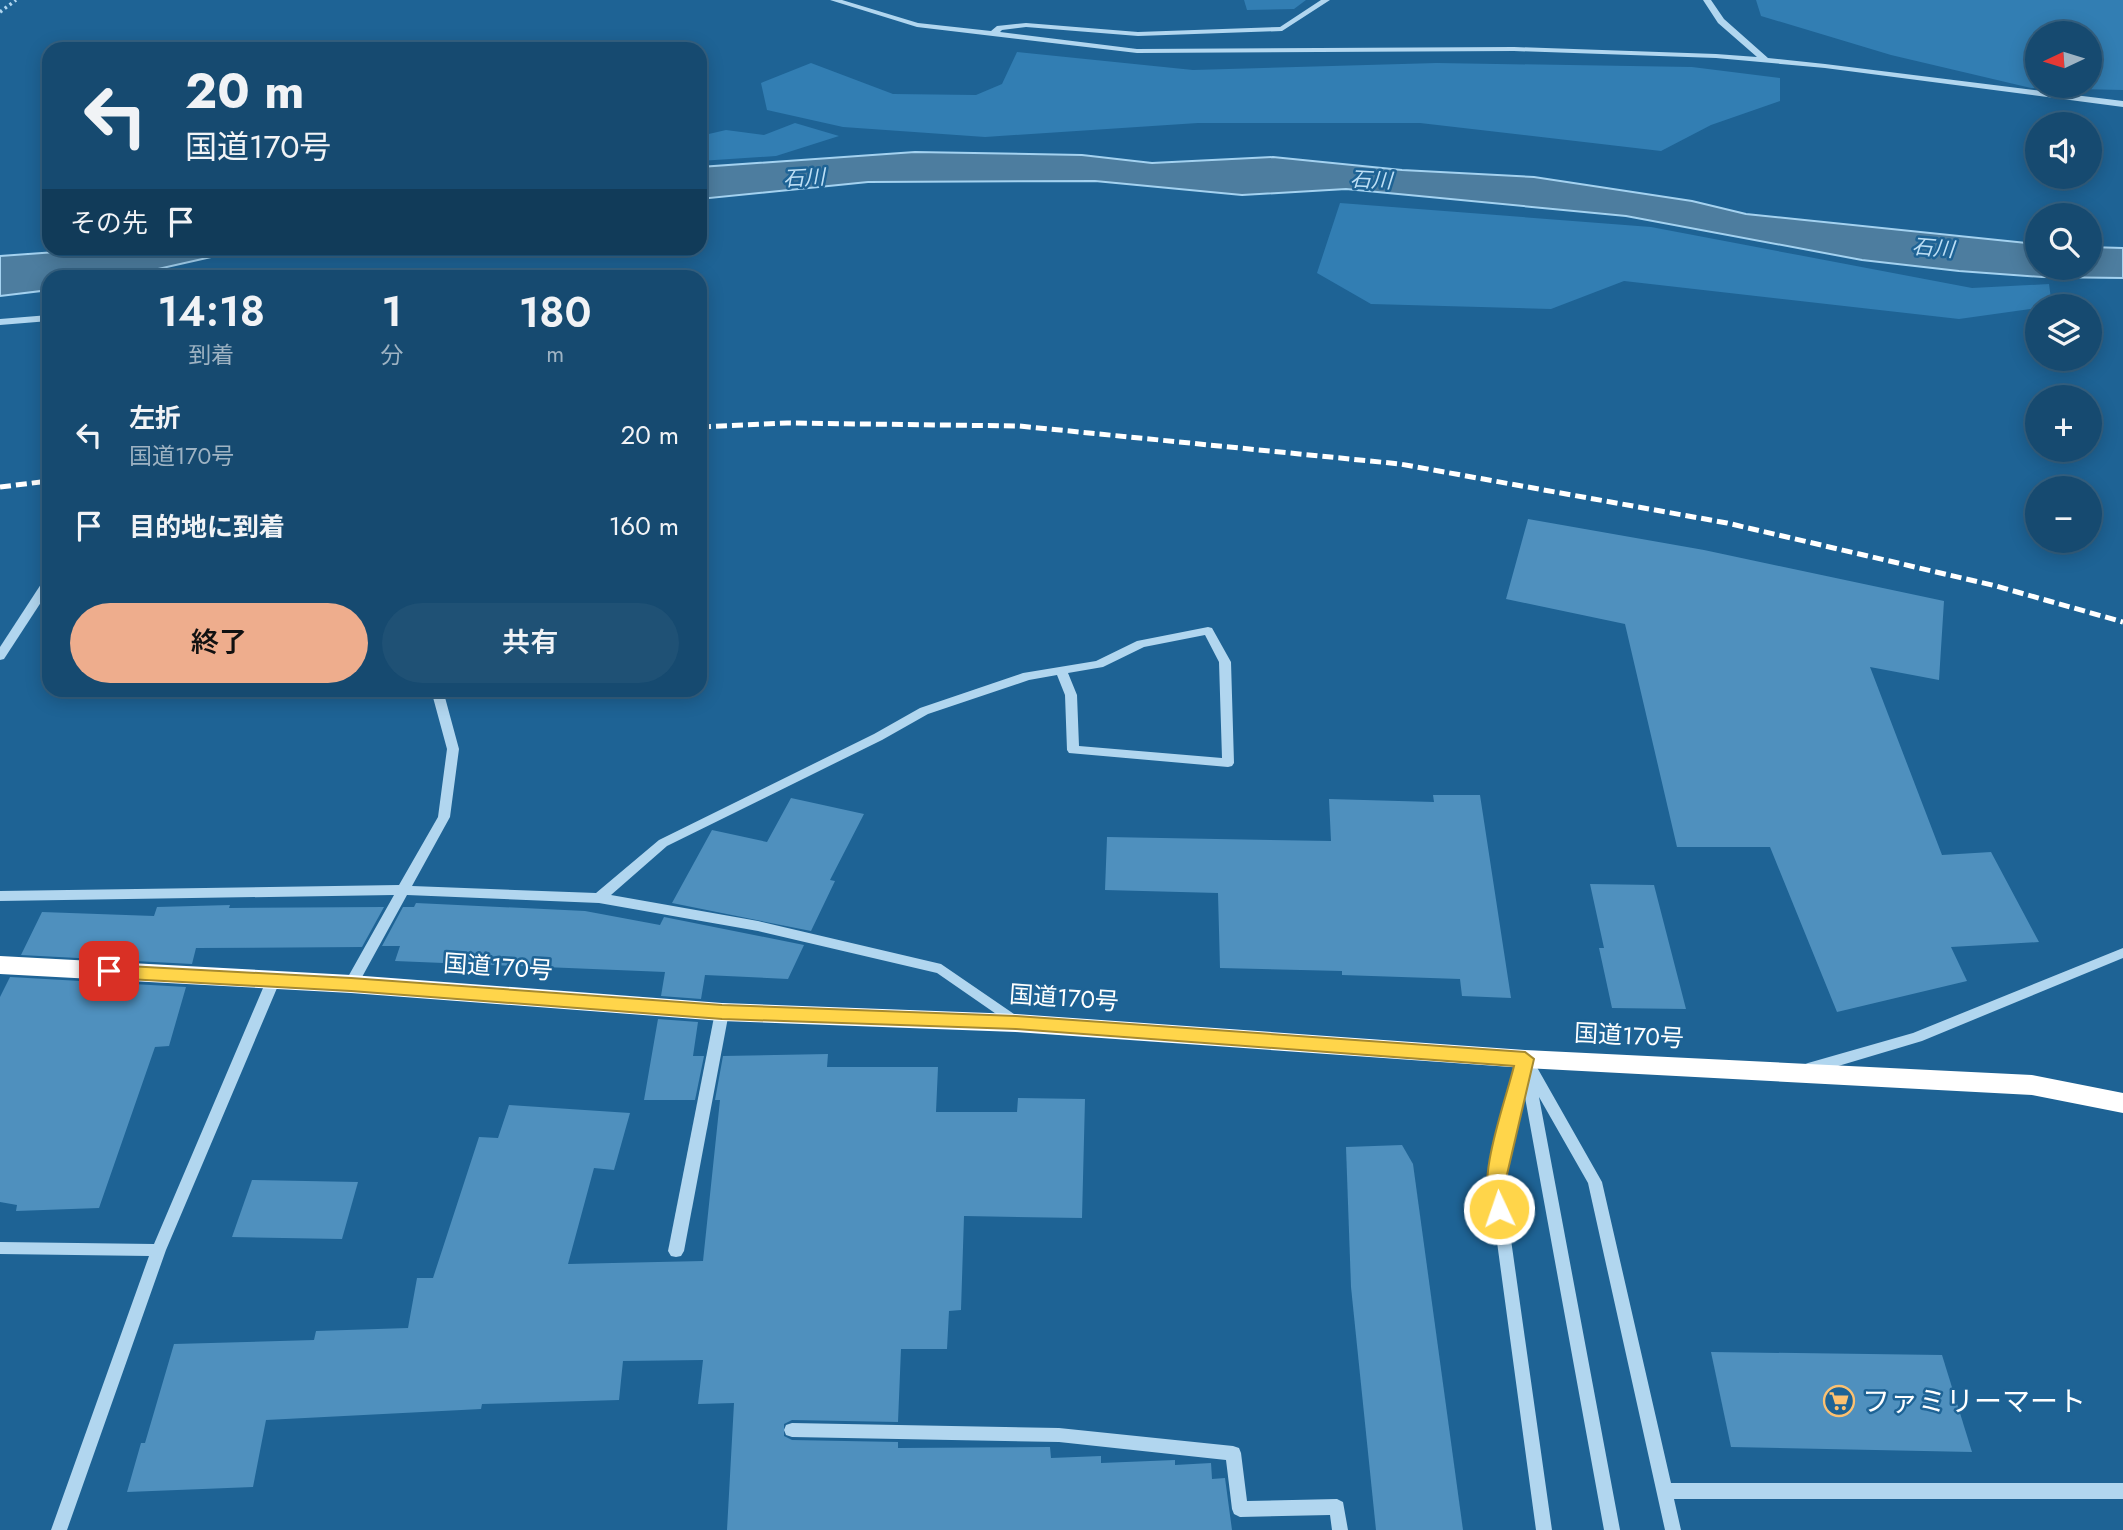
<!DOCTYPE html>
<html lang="ja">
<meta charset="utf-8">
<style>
:root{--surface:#164a70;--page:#1f5175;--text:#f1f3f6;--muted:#9eb3c3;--line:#356283;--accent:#eead8d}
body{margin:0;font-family:Jost,"Noto Sans JP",sans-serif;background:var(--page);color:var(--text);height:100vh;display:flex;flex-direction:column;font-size:26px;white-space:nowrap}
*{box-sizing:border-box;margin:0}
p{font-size:23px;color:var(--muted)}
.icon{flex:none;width:38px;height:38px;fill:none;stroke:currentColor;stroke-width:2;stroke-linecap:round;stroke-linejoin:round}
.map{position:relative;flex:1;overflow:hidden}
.sheet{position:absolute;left:42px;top:270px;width:665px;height:427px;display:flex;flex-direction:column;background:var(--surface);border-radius:21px;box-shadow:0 4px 18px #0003,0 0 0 2px var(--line)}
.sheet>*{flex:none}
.hud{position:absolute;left:42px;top:42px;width:665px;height:214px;border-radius:21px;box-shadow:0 4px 18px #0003,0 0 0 2px var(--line);background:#164a70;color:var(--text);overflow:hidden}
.needle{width:46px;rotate:266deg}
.tools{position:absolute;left:2025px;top:21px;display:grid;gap:14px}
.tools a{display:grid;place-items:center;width:77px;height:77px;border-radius:50%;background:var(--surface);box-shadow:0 4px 18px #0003,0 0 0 2px var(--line);font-size:35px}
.pin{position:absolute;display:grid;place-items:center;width:60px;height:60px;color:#fff;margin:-30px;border-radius:14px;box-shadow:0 4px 10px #0006}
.me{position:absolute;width:77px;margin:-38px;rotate:357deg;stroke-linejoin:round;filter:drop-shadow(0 0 5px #0008)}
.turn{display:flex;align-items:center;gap:24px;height:147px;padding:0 28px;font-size:32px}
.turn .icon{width:91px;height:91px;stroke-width:2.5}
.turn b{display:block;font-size:49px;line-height:60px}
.then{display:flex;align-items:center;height:66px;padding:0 28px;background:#0003;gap:14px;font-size:26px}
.eta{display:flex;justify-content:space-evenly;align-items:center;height:119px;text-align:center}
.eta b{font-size:42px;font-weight:600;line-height:49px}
.cta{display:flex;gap:14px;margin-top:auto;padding:14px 28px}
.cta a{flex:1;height:80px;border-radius:42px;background:var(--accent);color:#111;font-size:28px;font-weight:600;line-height:80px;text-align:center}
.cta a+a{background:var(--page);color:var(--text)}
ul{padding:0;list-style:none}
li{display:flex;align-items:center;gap:21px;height:91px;padding:0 28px}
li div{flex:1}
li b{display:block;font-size:26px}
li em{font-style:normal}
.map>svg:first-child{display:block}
</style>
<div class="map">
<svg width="2123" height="1530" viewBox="0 0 2123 1530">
<rect width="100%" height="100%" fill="#1e6395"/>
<g fill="#327eb3" fill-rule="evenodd">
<polygon points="1244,0 1306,0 1294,9 1247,10"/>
<path d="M1756 0H2123V90L2031 88 1891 55 1761 16ZM2090 33V86H2037V33Z"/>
<polygon points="1017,52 1193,70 1437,63 1692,67 1780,78 1780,101 1711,125 1661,151 1420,123 1198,123 985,137 843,127 767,110 761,83 811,63 893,94 976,95 1002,84"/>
<polygon points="795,123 839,136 776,156 700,161 700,136 726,130 764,135"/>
<polygon points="1340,203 1651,227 1972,288 2049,284 2052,306 1959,319 1624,281 1551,309 1371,304 1317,273"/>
</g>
<g fill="#4d7d9f" stroke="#a4d2f0" stroke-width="2">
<polygon points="915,152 1082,155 1152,163 1273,157 1402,170 1534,177 1692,201 1746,214 2037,244 2037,268 2090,268 2090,247 2123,248 2123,278 2042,277 1959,271 1862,260 1626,216 1346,189 1242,195 1095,181 868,182 700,199 700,167"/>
<polygon points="98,249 98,248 288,249 229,253 127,276 49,276 49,290 0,296 0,256"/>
</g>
<g fill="#4f90be">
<polygon points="1528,519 1704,550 1944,601 1939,680 1870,667 1942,855 1991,852 2039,942 1951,947 1967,981 1837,1012 1770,847 1677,847 1625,624 1506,599"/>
<polygon points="1433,795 1480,795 1511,998 1462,996 1460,979 1342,975 1342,971 1220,968 1218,893 1105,890 1107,837 1331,841 1329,799 1434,802"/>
<polygon points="791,798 864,814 830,880 835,881 811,931 672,903 712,830 767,842"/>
<polygon points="1590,884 1654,885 1686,1009 1612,1008 1599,948 1604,948"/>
<polygon points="416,903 585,911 660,925 664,917 804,945 788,979 705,975 701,999 661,996 665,972 395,961 400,946 382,946 403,907 414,907"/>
<polygon points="230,905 229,908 384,907 362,947 196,948 192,964 21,955 42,912 154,916 157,907"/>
<polygon points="10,977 186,987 169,1046 155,1047 99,1208 16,1211 17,1205 0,1202 0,997"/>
<polygon points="658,1019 698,1022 693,1056 704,1056 695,1100 644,1100"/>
<polygon points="828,1054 827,1067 938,1067 936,1112 1017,1112 1018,1098 1085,1099 1082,1218 964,1216 961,1310 949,1311 947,1349 901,1349 898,1422 792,1420 784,1424 784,1436 792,1440 898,1442 898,1448 1050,1447 1051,1458 1101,1456 1101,1463 1175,1460 1175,1465 1211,1463 1212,1479 1225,1478 1232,1530 727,1530 734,1403 698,1404 703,1360 623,1361 619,1400 482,1404 481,1409 266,1420 253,1487 127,1492 141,1443 145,1443 174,1344 314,1340 316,1331 408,1328 417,1278 433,1278 479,1137 498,1138 509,1105 630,1113 614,1170 594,1168 568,1264 703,1261 720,1100 715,1100 723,1056"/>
<polygon points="1402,1145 1413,1164 1463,1530 1376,1530 1351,1287 1346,1147"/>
<polygon points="252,1180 358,1182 342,1239 232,1237"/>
<polygon points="1711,1352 1942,1355 1972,1452 1731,1447"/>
</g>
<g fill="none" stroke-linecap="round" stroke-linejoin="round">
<polyline stroke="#b1d6ef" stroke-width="3.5" stroke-dasharray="2.5 3.5" stroke-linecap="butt" points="0,12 16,0"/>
<g fill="#b1d6ef" fill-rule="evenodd">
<polygon points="830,0 842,0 918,23 991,31 997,26 1026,23 1138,32 1280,27 1321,0 1330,0 1282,31 1138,36 1026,27 1002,30 1000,32 1137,49 1514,47 1716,54 1757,57 1718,23 1703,0 1711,0 1724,19 1768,58 1825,64 2123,101 2123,107 1825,68 1716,58 1514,51 1137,53 917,27"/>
<polygon points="49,315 49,321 0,325 0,319"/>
<polygon points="49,577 49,590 4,659 0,660 0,647 45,578"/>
<path d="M1208 627 1212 628 1231 662 1234 763 1232 766 1228 767 1069 753 1067 750 1065 695 1057 675 1029 680 928 714 882 740 667 846 611 895 758 921 941 964 1020 1018 1022 1022 1020 1026 1015 1027 937 973 758 931 599 903 407 895 356 988H346L344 984 394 895 0 901V891L399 885 438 817 447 749 431 690H443L459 749 450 817 412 886 596 893 659 840 874 734 920 708 1023 673 1096 661 1137 641ZM1205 635 1219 662 1222 758 1079 746 1077 695 1068 673 1103 667 1144 647Z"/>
<polygon points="2123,948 2123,958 1922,1041 1808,1075 1803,1073 1801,1069 1803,1065 1808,1063 1913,1033"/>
<polygon points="273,976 278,977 280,981 166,1250 67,1530 51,1530 149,1256 0,1254 0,1242 154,1244 266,981 268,977"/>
<polygon points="722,1007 727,1008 729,1012 684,1251 681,1256 676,1257 671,1256 668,1251 715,1012 717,1008"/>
<polygon points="1525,1054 1530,1055 1602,1182 1671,1483 2123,1483 2123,1499 1674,1499 1681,1530 1665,1530 1588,1183 1539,1097 1620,1530 1604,1530 1524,1092 1503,1183 1552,1530 1536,1530 1489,1183 1516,1066 1519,1062 1518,1059 1520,1055"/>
<polygon points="792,1423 1059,1428 1233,1446 1239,1448 1241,1453 1247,1501 1337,1499 1343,1502 1348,1530 1332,1530 1330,1515 1240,1517 1234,1514 1232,1509 1226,1460 1059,1442 792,1437 786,1435 784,1430 786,1425"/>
</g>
<polygon fill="#fff" fill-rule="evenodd" points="0,956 351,975 722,1003 1016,1014 1525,1050 2032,1075 2123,1093 2123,1113 2032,1095 1525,1068 1016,1032 722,1021 351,993 0,974"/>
<g stroke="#fff" stroke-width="5" stroke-dasharray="11 5" stroke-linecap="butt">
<polyline points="700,427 787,423 1019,426 1400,464 1727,523 1996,586 2123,622"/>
<polyline points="0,487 49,481"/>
</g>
</g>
<path fill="#ffd54a" stroke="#a68a30" stroke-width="2" d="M109 965 351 978 722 1005 1016 1016 1525 1052 1534 1059 1505 1183 1509 1209 1506 1215H1492C1475 1181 1505 1103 1514 1066L1016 1029 722 1019 351 991 109 978 100 971Z"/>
<defs>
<g id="supermarket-ring" transform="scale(1.575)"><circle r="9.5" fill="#1e6395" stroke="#fdc170" stroke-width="1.5"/><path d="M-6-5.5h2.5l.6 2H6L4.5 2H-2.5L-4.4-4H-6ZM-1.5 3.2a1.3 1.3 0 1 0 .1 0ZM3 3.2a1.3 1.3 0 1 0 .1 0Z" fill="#fdc170"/></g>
</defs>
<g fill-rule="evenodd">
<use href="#supermarket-ring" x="1839" y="1401"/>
</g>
<g text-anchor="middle" stroke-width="5" stroke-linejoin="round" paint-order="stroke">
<g font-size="21" font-style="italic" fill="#bddff5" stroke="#1e6395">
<text transform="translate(804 178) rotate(-3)" y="7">石川</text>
<text transform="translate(1371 180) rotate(3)" y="7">石川</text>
<text transform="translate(1933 248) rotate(5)" y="7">石川</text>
</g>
<g font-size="24" fill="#fff" stroke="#1e6395">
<text transform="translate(498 967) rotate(4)" y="8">国道170号</text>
<text transform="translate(1064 998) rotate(4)" y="8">国道170号</text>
<text transform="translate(1629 1036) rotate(3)" y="8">国道170号</text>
</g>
<g font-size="28" fill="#fff" stroke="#1e6395" text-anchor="start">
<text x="1862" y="1411">ファミリーマート</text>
</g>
</g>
</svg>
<div class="tools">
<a><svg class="needle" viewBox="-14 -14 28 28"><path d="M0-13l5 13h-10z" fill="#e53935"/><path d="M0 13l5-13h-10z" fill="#9eb3c3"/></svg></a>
<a><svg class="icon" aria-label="sound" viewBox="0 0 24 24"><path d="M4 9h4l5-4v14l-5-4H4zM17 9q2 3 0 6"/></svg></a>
<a><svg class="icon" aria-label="search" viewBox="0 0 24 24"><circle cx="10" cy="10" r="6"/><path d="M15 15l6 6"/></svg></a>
<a><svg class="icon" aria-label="layers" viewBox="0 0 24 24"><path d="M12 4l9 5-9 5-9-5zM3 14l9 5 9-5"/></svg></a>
<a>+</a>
<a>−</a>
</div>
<div class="pin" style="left:109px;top:971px;background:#d93025"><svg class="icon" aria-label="arrive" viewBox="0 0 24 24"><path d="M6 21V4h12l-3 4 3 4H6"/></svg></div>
<svg class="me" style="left:1499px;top:1209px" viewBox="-20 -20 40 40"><circle r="17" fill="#ffd54a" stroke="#fff" stroke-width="3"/><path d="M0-11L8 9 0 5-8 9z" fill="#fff"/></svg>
<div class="hud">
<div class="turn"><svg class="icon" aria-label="left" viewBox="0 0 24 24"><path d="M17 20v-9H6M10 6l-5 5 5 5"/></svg><div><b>20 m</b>国道170号</div></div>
<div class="then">その先<svg class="icon" aria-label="arrive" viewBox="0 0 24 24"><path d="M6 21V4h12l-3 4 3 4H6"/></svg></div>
</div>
<section class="sheet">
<div class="eta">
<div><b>14:18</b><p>到着</p></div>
<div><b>1</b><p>分</p></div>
<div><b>180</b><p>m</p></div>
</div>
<ul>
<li><svg class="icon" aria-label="left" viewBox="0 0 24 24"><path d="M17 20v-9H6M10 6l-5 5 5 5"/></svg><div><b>左折</b><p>国道170号</p></div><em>20 m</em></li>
<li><svg class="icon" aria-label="arrive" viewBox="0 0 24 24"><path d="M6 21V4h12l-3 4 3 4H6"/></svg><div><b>目的地に到着</b></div><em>160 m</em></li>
</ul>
<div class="cta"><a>終了</a><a>共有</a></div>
</section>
</div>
